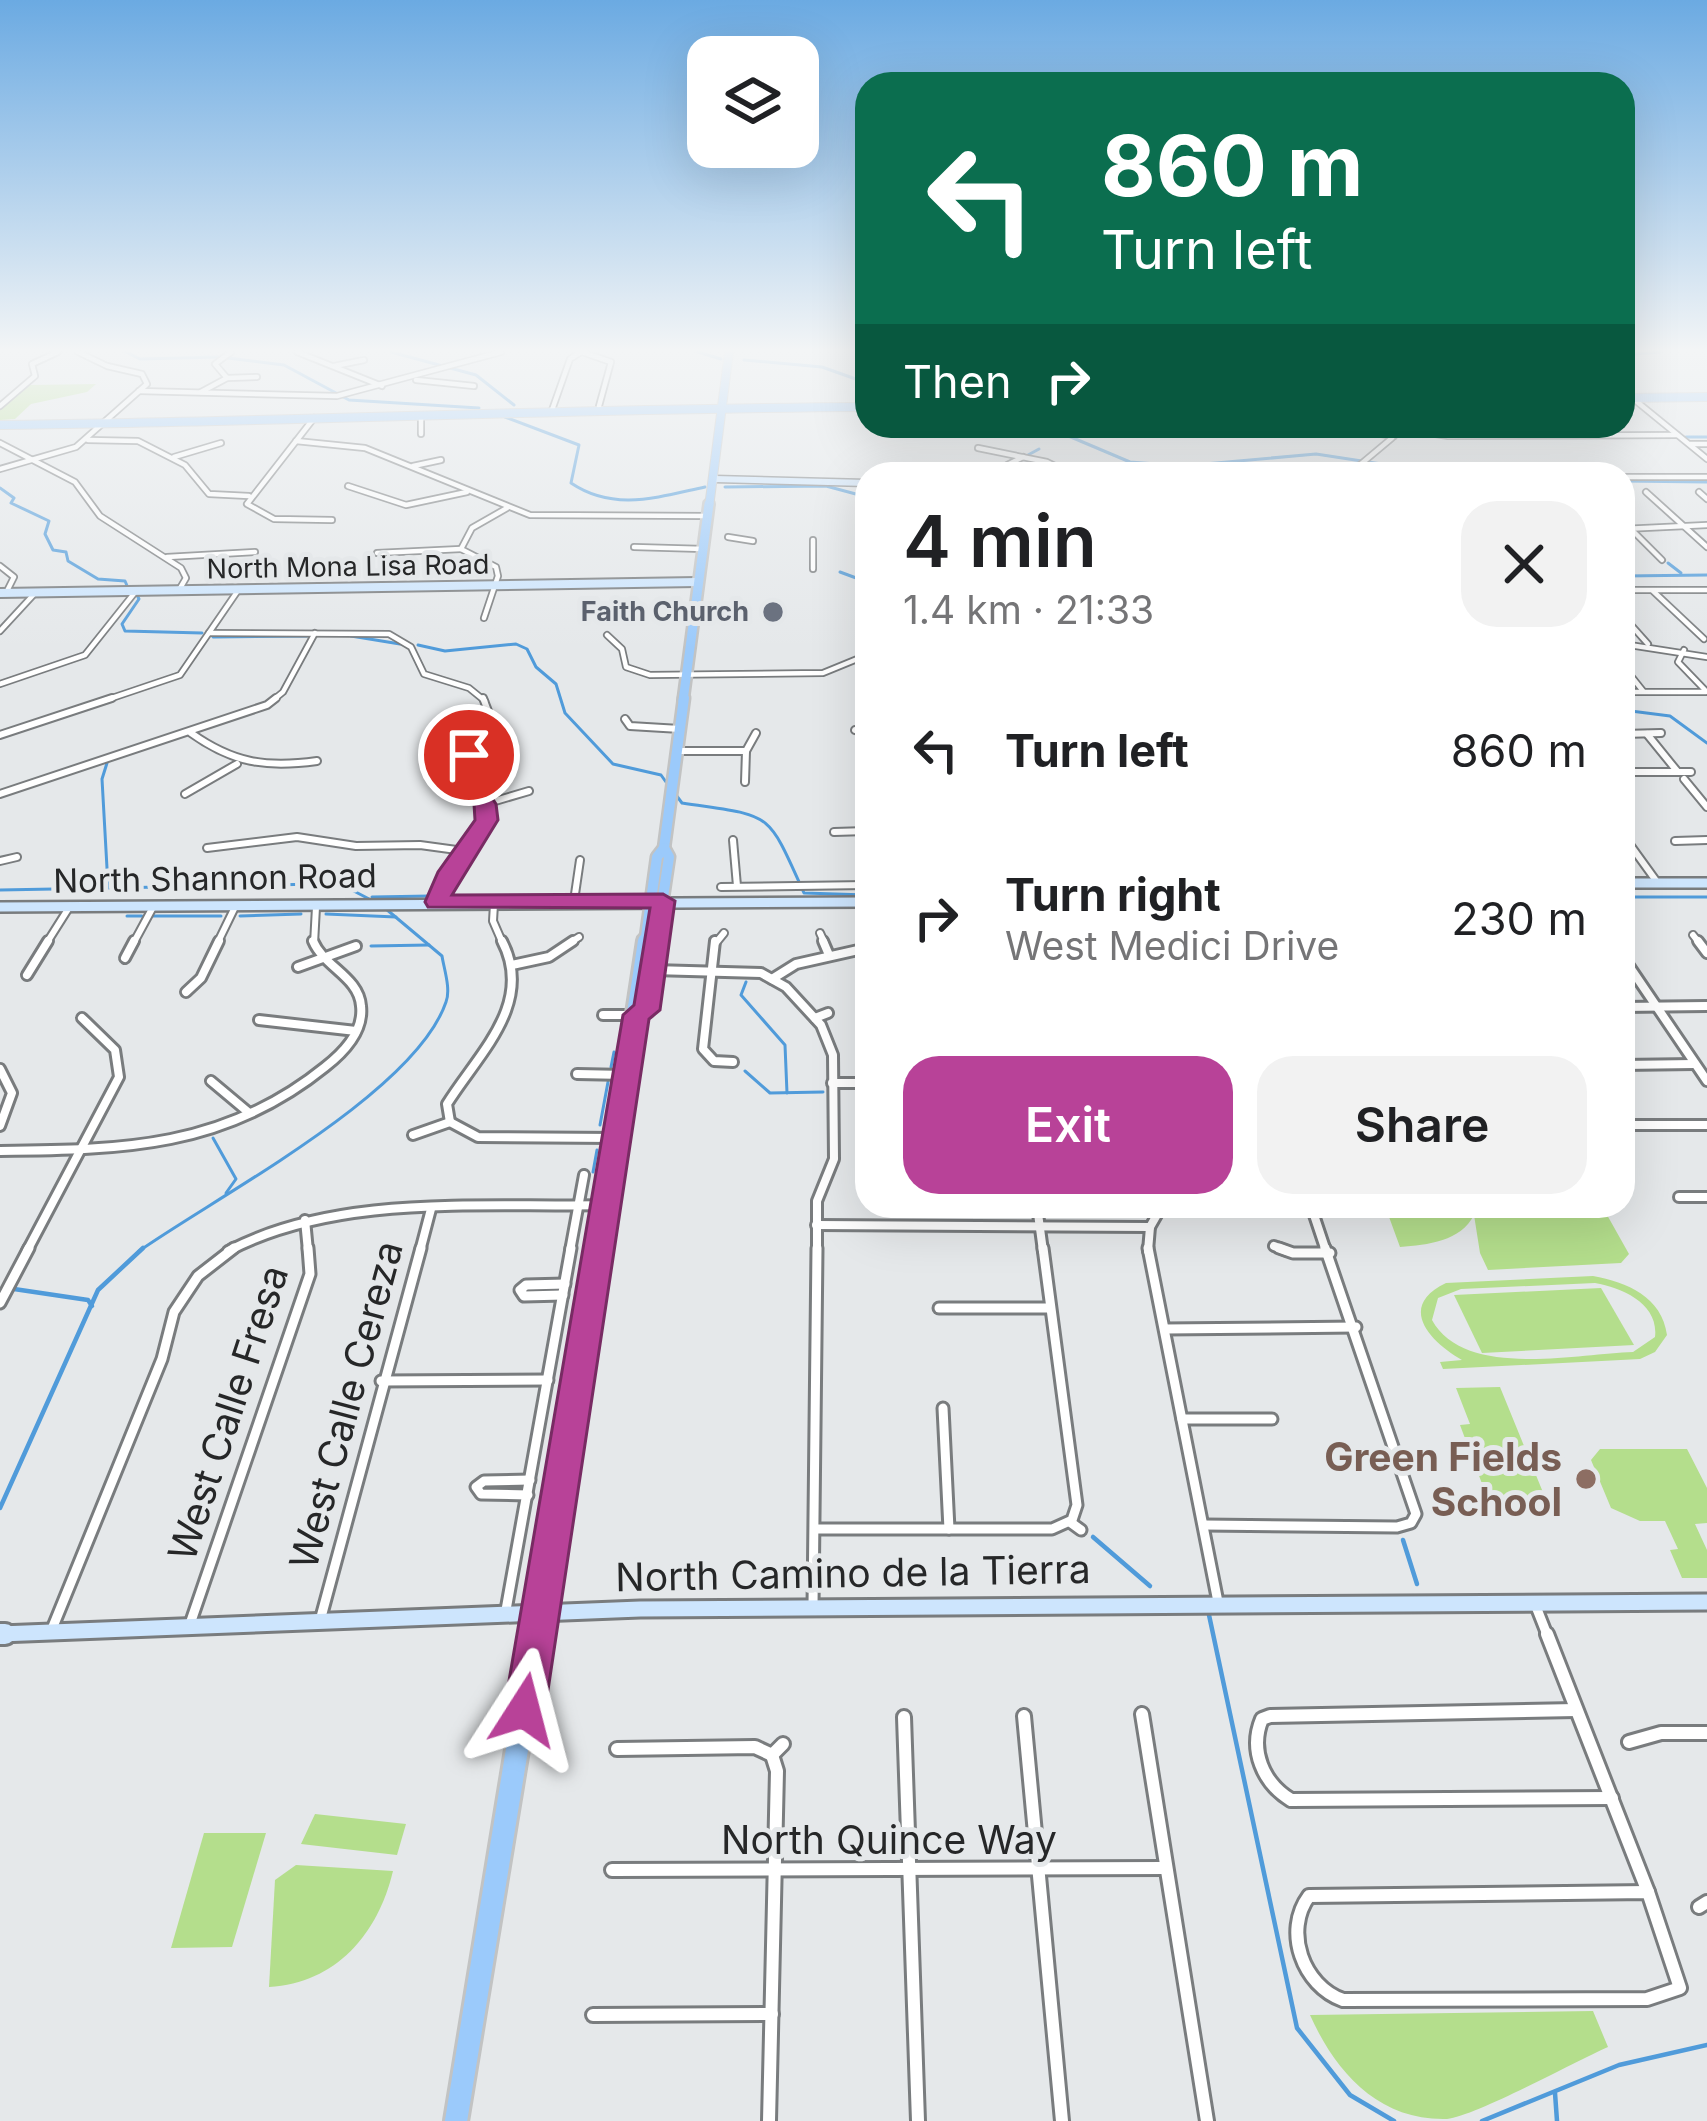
<!DOCTYPE html>
<meta charset="utf-8">
<style>
:root{--surface:#fff;--page:#f2f2f2;--text:#202124;--muted:#757577;--accent:#b84298}
body{margin:0;font-family:Inter,sans-serif;background:var(--page);color:var(--text);height:100vh;display:flex;flex-direction:column;font-size:45px;white-space:nowrap}
*{box-sizing:border-box;margin:0}
p{font-size:39px;color:var(--muted)}
.icon{flex:none;width:66px;height:66px;fill:none;stroke:currentColor;stroke-width:2;stroke-linecap:round;stroke-linejoin:round}
.map{position:relative;flex:1;overflow:hidden}
.details{position:absolute;left:855px;top:462px;width:780px;height:756px;display:flex;flex-direction:column;background:var(--surface);border-radius:36px;box-shadow:0 12px 48px #0002}
.details>*{flex:none}
.top-card{position:absolute;left:855px;top:72px;width:780px;height:366px;border-radius:36px;box-shadow:0 12px 48px #0002;background:#0b6e4f;color:#fff;overflow:hidden}
.fabs{position:absolute;left:687px;top:36px;display:grid;gap:24px}
.fabs a{display:grid;place-items:center;width:132px;height:132px;border-radius:24px;background:var(--surface);box-shadow:0 12px 48px #0002;font-size:60px}
.pin{position:absolute;display:grid;place-items:center;width:102px;height:102px;color:#fff;margin:-51px;border:6px solid #fff;border-radius:50%;box-shadow:0 3px 12px #0007}
.me{position:absolute;width:132px;margin:-66px;rotate:9deg;stroke-linejoin:round;filter:drop-shadow(0 0 9px #0008)}
.turn{display:flex;align-items:center;gap:42px;height:252px;padding:0 48px;font-size:54px}
.turn .icon{width:156px;height:156px;stroke-width:2.5}
.turn b{display:block;font-size:84px;line-height:102px}
.then{display:flex;align-items:center;height:114px;padding:0 48px;background:#0003;gap:24px;font-size:45px}
.round{display:grid;place-items:center;flex:none;width:126px;height:126px;border-radius:36px;background:var(--page)}
.headline{display:flex;align-items:center;justify-content:space-between;height:204px;padding:0 48px}
h1{font-size:72px;font-weight:600;line-height:90px}
.button{display:flex;gap:24px;margin-top:auto;padding:24px 48px}
.button a{flex:1;height:138px;border-radius:36px;background:var(--accent);color:#fff;font-size:48px;font-weight:600;line-height:138px;text-align:center}
.button a+a{background:var(--page);color:var(--text)}
ul{padding:0;list-style:none}
li{display:flex;align-items:center;gap:36px;height:168px;padding:0 48px}
li div{flex:1}
li b{display:block;font-size:45px}
li em{font-style:normal}
.map>svg:first-child{display:block}
</style>
<div class="map">
<svg width="1707" height="2121" viewBox="0 0 1707 2121">
<rect width="100%" height="100%" fill="#e5e8ea"/>
<g fill="#b4de8c" fill-rule="evenodd">
<polygon points="96,384 87,392 31,404 15,419 0,420 0,408 30,385"/>
<path d="M1385 1206H1602L1629 1254 1621 1263 1488 1270 1480 1253 1474 1215C1461 1241 1428 1245 1400 1247Z"/>
<path d="M1593 1276C1627 1282 1662 1297 1667 1335L1655 1352 1640 1359 1443 1369 1440 1362 1462 1360C1431 1342 1396 1307 1446 1283ZM1595 1283C1623 1288 1659 1304 1655 1337L1633 1352C1575 1354 1464 1379 1432 1320L1438 1298 1461 1289Z"/>
<polygon points="1601,1288 1634,1345 1482,1353 1454,1295"/>
<polygon points="1500,1387 1551,1512 1493,1513 1460,1425 1470,1424 1456,1388"/>
<polygon points="1600,1449 1687,1449 1707,1488 1707,1523 1695,1524 1707,1550 1707,1578 1682,1578 1670,1550 1678,1549 1665,1521 1640,1521 1611,1508 1591,1460"/>
<polygon points="315,1814 406,1824 397,1855 301,1844"/>
<polygon points="204,1833 266,1833 232,1947 171,1948"/>
<path d="M296 1865 393 1871C378 1934 336 1983 269 1987L275 1880Z"/>
<path d="M1593 2011 1608 2047C1574 2062 1476 2116 1447 2119 1378 2121 1335 2071 1310 2015Z"/>
</g>
<g fill="none" stroke-linecap="round" stroke-linejoin="round">
<g stroke="#509bda" stroke-width="3">
<polyline points="126,352 140,359 218,357"/>
<polyline points="391,352 476,375 514,405"/>
<polyline points="698,352 721,359"/>
<polyline points="1623,355 1660,352"/>
<polyline points="228,358 284,365 349,400 479,408"/>
<polyline points="744,360 822,367 867,383"/>
<path d="M505 417 579 445 571 483C614 512 658 497 705 487"/>
<polyline points="1027,426 1059,432 1130,462 1182,466 1316,454 1447,474"/>
<polyline points="1686,437 1707,437"/>
<polyline points="1028,455 1039,449"/>
<polyline points="1623,481 1707,482"/>
<polyline points="725,487 826,486 867,497"/>
<polyline points="0,488 14,498 11,503 49,521 45,534 53,550 66,552 68,561 98,579 125,581 128,588"/>
<polyline points="1668,563 1681,573"/>
<polyline points="840,572 867,582"/>
<polyline points="1623,576 1707,575"/>
<polyline points="136,593 139,599 122,624 125,631 202,633"/>
<polyline points="351,636 400,644"/>
<polyline points="213,637 307,636"/>
<polyline points="418,645 445,651 516,644 527,649 536,667 556,684 565,713 613,764 661,775 666,782"/>
<polyline points="1623,710 1670,716 1707,743"/>
<polyline points="107,763 102,779 108,886"/>
<path d="M676 795 682 803C773 817 766 808 804 893L867 895"/>
<polyline points="0,890 322,884 348,888 373,901"/>
<polyline points="372,897 430,896"/>
<polyline points="1623,897 1707,897"/>
<polyline points="326,914 396,917"/>
<polyline points="127,916 142,916"/>
<polyline points="153,916 221,916"/>
<polyline points="240,916 301,914"/>
<polyline points="371,946 429,945"/>
<polyline points="746,982 741,995 785,1045 787,1093"/>
<polyline points="611,1067 614,1052"/>
<polyline points="745,1071 770,1093 823,1092"/>
<polyline points="600,1125 608,1082"/>
<polyline points="213,1138 236,1179 226,1193"/>
<polyline points="593,1172 597,1150"/>
<path d="M139 1251C219 1195 415 1093 446 1002 451 989 444 969 442 956L386 909"/>
</g>
<g stroke="#509bda" stroke-width="4.5">
<polyline points="14,1289 88,1300 92,1306"/>
<polyline points="0,1508 98,1290 143,1248"/>
<polyline points="1093,1537 1150,1586"/>
<polyline points="1403,1540 1417,1584"/>
<polyline points="1209,1615 1297,2028 1350,2095 1394,2121"/>
<polyline points="1555,2093 1557,2121"/>
<polyline points="1482,2121 1619,2065 1707,2045"/>
</g>
<g stroke="#797c7e" stroke-width="8">
<g id="street-far4">
<polyline points="297,352 382,386"/>
<polyline points="582,352 611,362 599,406"/>
<polyline points="334,366 364,360"/>
<polyline points="227,378 257,377"/>
<polyline points="416,380 474,386"/>
<polyline points="139,391 337,396 501,352"/>
<polyline points="201,392 227,378 215,364 231,352"/>
<polyline points="1636,401 1707,459"/>
<polyline points="0,406 35,376 32,364 58,352"/>
<polyline points="552,410 570,359 581,352"/>
<polyline points="314,418 247,504 274,519 332,520"/>
<polyline points="421,418 421,434"/>
<polyline points="1236,429 1363,431 1394,436"/>
<polyline points="1405,429 1448,436 1677,435"/>
<polyline points="88,440 138,441 185,465 209,494 249,496"/>
<polyline points="296,441 365,448 530,515 708,516"/>
<polyline points="0,443 75,482 100,516 181,568 186,578 179,590"/>
<polyline points="1690,444 1707,444"/>
<polyline points="978,448 1047,462 1067,472"/>
<polyline points="174,457 221,443"/>
<polyline points="413,466 441,460"/>
<polyline points="981,468 1007,470"/>
<polyline points="0,469 76,447 147,384 142,374 107,366 78,352"/>
<polyline points="1290,470 1350,470"/>
<polyline points="1008,474 1007,465 1023,457"/>
<polyline points="1349,474 1392,438"/>
<polyline points="1623,477 1707,477"/>
<polyline points="348,486 406,505 467,492"/>
<polyline points="1646,492 1707,547"/>
<polyline points="1699,492 1707,499"/>
<polyline points="1623,521 1662,560"/>
<polyline points="1623,529 1707,525"/>
<polyline points="728,537 753,541"/>
<polyline points="813,540 813,569"/>
<polyline points="634,547 704,549"/>
<polyline points="377,553 461,549"/>
<polyline points="167,557 255,552"/>
<polyline points="0,566 14,577 6,593"/>
<polyline points="1623,590 1707,590"/>
<polyline points="1653,591 1704,639"/>
<polyline points="1623,616 1648,644"/>
<polyline points="484,618 498,576 496,567 461,549 472,528 507,508"/>
<polyline points="0,631 36,592"/>
<polyline points="209,633 389,634 411,647 424,674 469,688 485,701"/>
<polyline points="607,635 622,649 626,667 650,675 823,673 867,655"/>
<polyline points="1623,644 1707,657"/>
<polyline points="1684,650 1678,662 1705,690"/>
<polyline points="1627,671 1643,691"/>
<polyline points="0,684 85,655 136,591"/>
<polyline points="1623,692 1706,692"/>
<polyline points="103,701 180,675 239,589"/>
<polyline points="272,701 283,692 315,633"/>
</g>
</g>
<g stroke="#797c7e" stroke-width="10">
<g id="street-far3">
<polyline points="625,719 630,726 680,729"/>
<polyline points="855,730 867,732"/>
<path d="M191 733C233 763 266 768 317 761"/>
<polyline points="1623,734 1661,733"/>
<polyline points="1647,734 1677,771"/>
<polyline points="0,735 112,698"/>
<polyline points="677,751 746,751"/>
<polyline points="1623,772 1691,772"/>
<polyline points="1684,779 1707,807"/>
<polyline points="745,782 746,751 756,733"/>
<polyline points="0,794 267,705 276,698"/>
<polyline points="185,794 237,764"/>
<polyline points="485,804 529,791"/>
<polyline points="834,832 867,831"/>
<polyline points="1623,835 1657,882"/>
<polyline points="733,840 737,886"/>
<polyline points="1675,841 1707,840"/>
<polyline points="207,848 297,837 356,846 420,845 464,851"/>
<polyline points="0,861 17,857"/>
<polyline points="721,887 867,885"/>
<polyline points="574,901 580,860"/>
<polyline points="437,902 450,872 487,820 485,804 464,771 493,724 483,698"/>
<polyline points="494,904 493,921 503,944"/>
<polyline points="820,933 825,944"/>
<polyline points="1693,935 1700,944"/>
<polyline points="46,944 70,906"/>
<polyline points="133,944 153,907"/>
<polyline points="217,944 235,907"/>
<polyline points="314,944 316,907"/>
<polyline points="568,944 579,937"/>
<polyline points="715,944 724,933"/>
</g>
</g>
<g stroke="#797c7e" stroke-width="14">
<g id="street-far2">
<polyline points="715,941 703,1049 714,1061 733,1062"/>
<polyline points="823,941 829,955"/>
<polyline points="1698,941 1707,953"/>
<polyline points="1623,957 1707,1081"/>
<polyline points="125,958 134,941"/>
<polyline points="512,965 549,957 573,941"/>
<polyline points="298,967 356,946"/>
<polyline points="653,970 761,973 786,987 821,1025 833,1055 834,1159 817,1201 817,1251"/>
<polyline points="27,975 48,941"/>
<polyline points="772,979 796,964 867,948"/>
<polyline points="186,992 201,978 219,941"/>
<polyline points="1623,1007 1707,1006"/>
<polyline points="603,1015 635,1015"/>
<polyline points="815,1018 828,1013"/>
<polyline points="259,1020 356,1031"/>
<polyline points="1623,1065 1694,1064"/>
<polyline points="0,1069 12,1093 0,1126"/>
<polyline points="577,1074 626,1075"/>
<polyline points="211,1081 248,1112"/>
<polyline points="832,1083 867,1083"/>
<path d="M450 1122 447 1104C478 1054 535 1004 502 941"/>
<polyline points="450,1122 478,1137 615,1138"/>
<polyline points="1635,1125 1707,1125"/>
<polyline points="413,1135 450,1122"/>
<path d="M0 1151C122 1150 225 1148 325 1067 343 1053 364 1031 361 1006 359 977 324 967 313 941"/>
<polyline points="1679,1197 1707,1197"/>
<polyline points="1037,1206 1043,1251"/>
<polyline points="1311,1206 1326,1251"/>
<polyline points="305,1220 308,1251"/>
<polyline points="816,1225 1150,1227"/>
<polyline points="1274,1246 1287,1251"/>
<polyline points="27,1251 119,1077 115,1050 82,1018"/>
<path d="M228 1251C339 1193 483 1208 604 1205"/>
<polyline points="420,1251 431,1209"/>
<polyline points="570,1251 584,1175"/>
<polyline points="1148,1251 1150,1227 1162,1206"/>
</g>
</g>
<g stroke="#797c7e" stroke-width="15">
<g id="street-far1">
<polyline points="1148,1248 1218,1602"/>
<polyline points="1279,1248 1293,1253 1330,1253"/>
<polyline points="563,1295 524,1296 520,1290 526,1285 565,1284"/>
<polyline points="0,1303 29,1248"/>
<polyline points="939,1308 1050,1308"/>
<polyline points="1165,1329 1356,1327"/>
<polyline points="381,1381 548,1380"/>
<polyline points="943,1408 949,1529"/>
<polyline points="1182,1419 1272,1419"/>
<polyline points="528,1495 481,1494 476,1487 484,1481 530,1480"/>
<polyline points="1070,1522 1081,1530"/>
<polyline points="1204,1525 1397,1527 1411,1523 1416,1514 1325,1248"/>
<polyline points="815,1529 1052,1529 1072,1520 1077,1505 1043,1248"/>
<polyline points="1535,1604 1548,1637"/>
<polyline points="813,1606 817,1248"/>
<polyline points="506,1610 571,1248"/>
<polyline points="321,1617 421,1248"/>
<polyline points="190,1624 310,1274 308,1248"/>
<polyline points="52,1629 162,1359 174,1312 198,1276 234,1248"/>
</g>
</g>
<g stroke="#797c7e" stroke-width="18">
<g id="street">
<polyline points="1547,1634 1648,1892"/>
<path d="M1576 1710 1270 1716 1262 1719C1249 1750 1263 1783 1291 1800L1612 1798"/>
<polyline points="1142,1714 1207,2121"/>
<polyline points="1024,1716 1062,2121"/>
<polyline points="904,1717 918,2121"/>
<polyline points="1629,1742 1661,1733 1707,1733"/>
<polyline points="617,1749 755,1747 772,1755"/>
<polyline points="772,1755 783,1744"/>
<polyline points="612,1870 1166,1868"/>
<path d="M1648 1892 1680 1988 1647 1999 1343 2000C1303 1986 1283 1931 1309 1896Z"/>
<polyline points="1699,1907 1707,1902"/>
<polyline points="593,2015 772,2014"/>
<polyline points="769,2121 777,1771 772,1755"/>
</g>
</g>
<g stroke="#797c7e" stroke-width="9">
<polyline id="secondary-far4" points="715,479 867,483"/>
</g>
<g stroke="#797c7e" stroke-width="12">
<polyline id="secondary-far3" points="0,593 697,582"/>
</g>
<g stroke="#797c7e" stroke-width="14">
<g id="secondary-far2">
<polyline points="1623,883 1707,883"/>
<polyline points="0,907 867,902"/>
</g>
</g>
<g stroke="#797c7e" stroke-width="21">
<polyline id="secondary-far1" points="0,1634 640,1609 1707,1602"/>
</g>
<g stroke="#797c7e" stroke-width="26">
<polyline id="secondary" points="0,1634 5,1634"/>
</g>
<g stroke="#c2c3c3" stroke-width="10">
<g id="primary-far5">
<polyline points="1623,398 1707,397"/>
<path d="M0 425C289 422 578 408 867 407"/>
<polyline points="709,507 729,352"/>
</g>
</g>
<g stroke="#c2c3c3" stroke-width="14">
<polyline id="primary-far4" points="683,701 709,504"/>
</g>
<g stroke="#c2c3c3" stroke-width="15">
<g id="primary-far3">
<polyline points="645,944 657,857 664,848 684,698"/>
<polyline points="656,944 669,857 664,848"/>
</g>
</g>
<g stroke="#c2c3c3" stroke-width="20">
<g id="primary-far2">
<polyline points="636,1015 647,1010 657,941"/>
<polyline points="598,1251 645,941"/>
</g>
</g>
<g stroke="#c2c3c3" stroke-width="24">
<polyline id="primary-far1" points="535,1637 599,1248"/>
</g>
<g stroke="#c2c3c3" stroke-width="28">
<polyline id="primary" points="456,2121 536,1634"/>
</g>
<use href="#street-far4" stroke="#fff" stroke-width="4.5"/>
<use href="#street-far3" stroke="#fff" stroke-width="6"/>
<use href="#street-far2" stroke="#fff" stroke-width="8"/>
<use href="#street-far1" stroke="#fff" stroke-width="9"/>
<use href="#street" stroke="#fff" stroke-width="12"/>
<use href="#secondary-far4" stroke="#cde5fd" stroke-width="6"/>
<use href="#secondary-far3" stroke="#cde5fd" stroke-width="8"/>
<use href="#secondary-far2" stroke="#cde5fd" stroke-width="9"/>
<use href="#secondary-far1" stroke="#cde5fd" stroke-width="15"/>
<use href="#secondary" stroke="#cde5fd" stroke-width="20"/>
<use href="#primary-far5" stroke="#9bcafb" stroke-width="8"/>
<use href="#primary-far4" stroke="#9bcafb" stroke-width="9"/>
<use href="#primary-far3" stroke="#9bcafb" stroke-width="10"/>
<use href="#primary-far2" stroke="#9bcafb" stroke-width="14"/>
<use href="#primary-far1" stroke="#9bcafb" stroke-width="18"/>
<use href="#primary" stroke="#9bcafb" stroke-width="22"/>
</g>
<linearGradient id="sky" x2="0" y2="1"><stop stop-color="#6baae2"/><stop offset="0.54" stop-color="#f3f5f6"/><stop offset="1" stop-color="#f3f5f6" stop-opacity="0"/></linearGradient>
<rect width="1707" height="649" fill="url(#sky)"/>
<polygon fill="#b84298" stroke="#782b63" stroke-width="3" points="469,749 479,755 474,771 496,804 498,820 452,895 663,894 675,901 660,1010 649,1019 545,1710 539,1724 524,1730 510,1724 504,1710 623,1015 634,1005 650,908 428,907 425,902 438,872 475,820 474,804 453,771 461,751"/>
<circle fill="#6b7280" stroke="#e5e8ea" stroke-width="4.5" cx="773" cy="612" r="12"/>
<circle fill="#8d6e63" stroke="#e5e8ea" stroke-width="4.5" cx="1586" cy="1479" r="12"/>
<g text-anchor="middle" stroke-width="10" stroke-linejoin="round" paint-order="stroke">
<g font-size="27" fill="#262728" stroke="#e5e8ea">
<text transform="translate(348 567) rotate(-1)" y="9">North Mona Lisa Road</text>
</g>
<g font-size="27" font-weight="bold" fill="#5b616d" stroke="#e5e8ea" text-anchor="end">
<text x="749" y="621">Faith Church</text>
</g>
<g font-size="33" fill="#262728" stroke="#e5e8ea">
<text transform="translate(215 878) rotate(-1)" y="12">North Shannon Road</text>
</g>
<g font-size="39" fill="#262728" stroke="#e5e8ea">
<text transform="translate(346 1405) rotate(-75)" y="14">West Calle Cereza</text>
<text transform="translate(228 1413) rotate(-72)" y="14">West Calle Fresa</text>
<text transform="translate(853 1573) rotate(-1)" y="14">North Camino de la Tierra</text>
<text x="889" y="1854">North Quince Way</text>
</g>
<g font-size="39" font-weight="bold" fill="#785e54" stroke="#e5e8ea" text-anchor="end">
<text x="1562" y="1471">Green Fields<tspan x="1562" dy="45">School</tspan></text>
</g>
</g>
</svg>
<div class="fabs">
<a><svg class="icon" aria-label="layers" viewBox="0 0 24 24"><path d="M12 4l9 5-9 5-9-5zM3 14l9 5 9-5"/></svg></a>
</div>
<div class="pin" style="left:469px;top:755px;background:#d93025"><svg class="icon" aria-label="arrive" viewBox="0 0 24 24"><path d="M6 21V4h12l-3 4 3 4H6"/></svg></div>
<svg class="me" style="left:524px;top:1710px" viewBox="-20 -20 40 40"><path d="M0-17L14 15 0 8-14 15z" fill="#b84298" stroke="#fff" stroke-width="4"/></svg>
<div class="top-card">
<div class="turn"><svg class="icon" aria-label="left" viewBox="0 0 24 24"><path d="M17 20v-9H6M10 6l-5 5 5 5"/></svg><div><b>860 m</b>Turn left</div></div>
<div class="then">Then<svg class="icon" aria-label="right" viewBox="0 0 24 24"><path d="M7 20v-9h11M14 6l5 5-5 5"/></svg></div>
</div>
<section class="details">
<div class="headline"><div><h1>4 min</h1><p>1.4 km · 21:33</p></div><a class="round"><svg class="icon" aria-label="close" viewBox="0 0 24 24"><path d="M6 6l12 12M18 6L6 18"/></svg></a></div>
<ul>
<li><svg class="icon" aria-label="left" viewBox="0 0 24 24"><path d="M17 20v-9H6M10 6l-5 5 5 5"/></svg><div><b>Turn left</b></div><em>860 m</em></li>
<li><svg class="icon" aria-label="right" viewBox="0 0 24 24"><path d="M7 20v-9h11M14 6l5 5-5 5"/></svg><div><b>Turn right</b><p>West Medici Drive</p></div><em>230 m</em></li>
</ul>
<div class="button"><a>Exit</a><a>Share</a></div>
</section>
</div>
